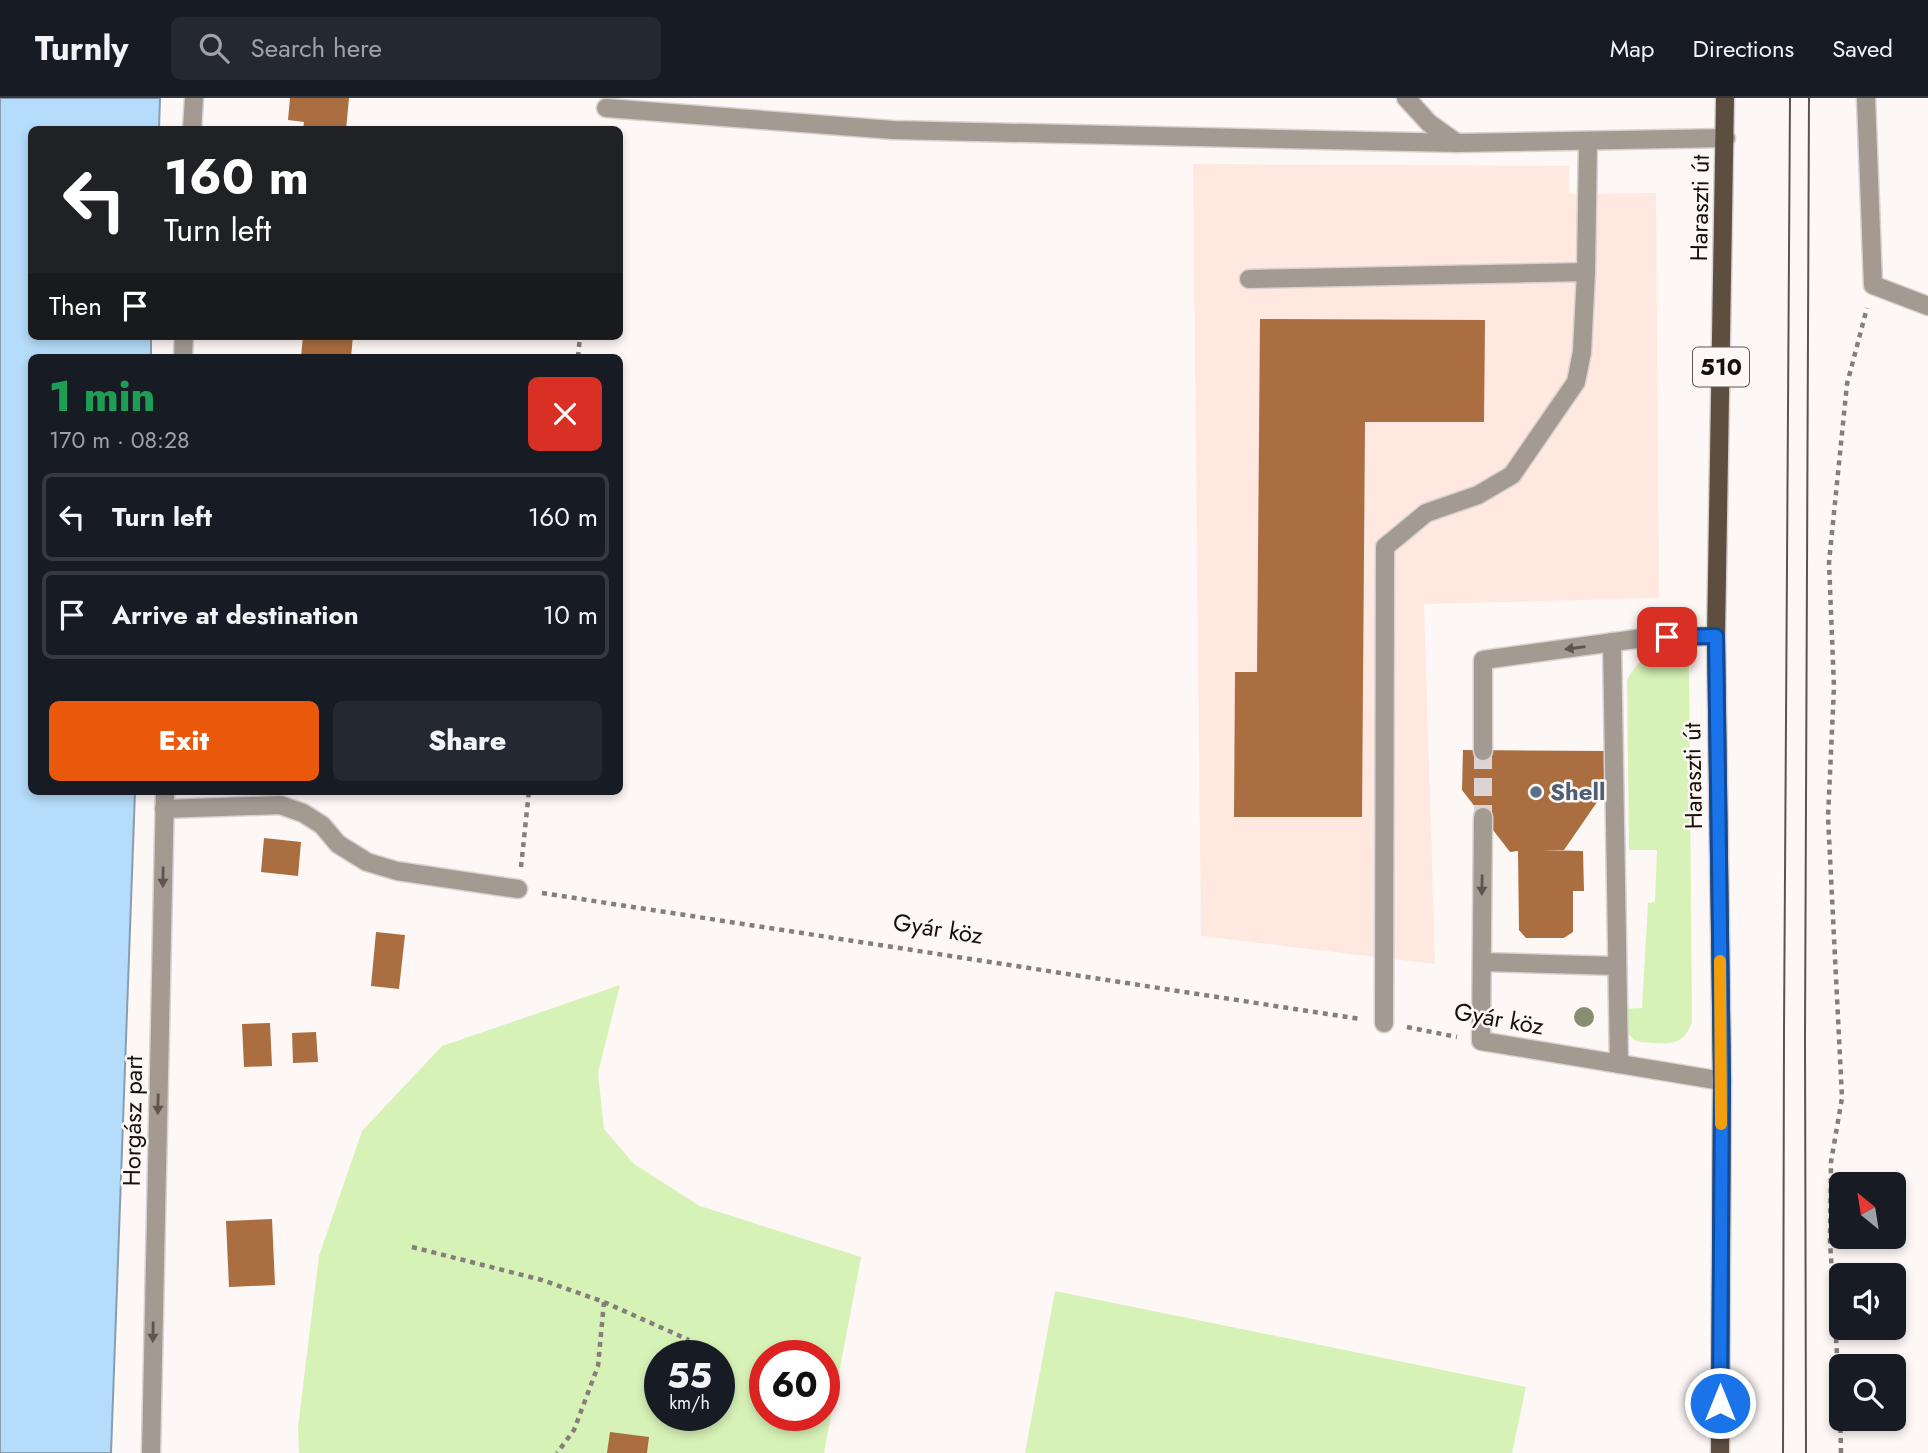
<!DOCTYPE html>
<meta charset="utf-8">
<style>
:root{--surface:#171b24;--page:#242831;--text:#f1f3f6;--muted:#9ea1a6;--line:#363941;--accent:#ea580c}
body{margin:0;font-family:Jost,sans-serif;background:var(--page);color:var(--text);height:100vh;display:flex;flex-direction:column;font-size:26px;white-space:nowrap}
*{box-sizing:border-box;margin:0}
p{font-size:23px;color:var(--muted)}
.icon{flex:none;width:38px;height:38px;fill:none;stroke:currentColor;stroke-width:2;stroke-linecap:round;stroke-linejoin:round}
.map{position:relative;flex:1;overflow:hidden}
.panel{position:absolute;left:28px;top:256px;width:595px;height:441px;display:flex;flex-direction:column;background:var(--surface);border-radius:10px;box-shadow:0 4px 10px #0003}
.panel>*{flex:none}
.hud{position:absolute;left:28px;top:28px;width:595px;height:214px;border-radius:10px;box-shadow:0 4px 10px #0003;background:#202124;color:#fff;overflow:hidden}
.needle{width:46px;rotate:330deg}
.controls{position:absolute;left:1829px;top:1074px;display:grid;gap:14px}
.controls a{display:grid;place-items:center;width:77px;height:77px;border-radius:10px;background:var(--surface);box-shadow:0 4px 10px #0003;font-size:35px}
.speed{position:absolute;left:644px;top:1242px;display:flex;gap:14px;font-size:35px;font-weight:700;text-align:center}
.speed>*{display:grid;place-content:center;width:91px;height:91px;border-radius:50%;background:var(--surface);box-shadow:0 4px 10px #0003;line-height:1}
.speed small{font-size:18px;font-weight:400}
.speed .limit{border:10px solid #d22;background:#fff;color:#111}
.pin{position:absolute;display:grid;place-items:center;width:60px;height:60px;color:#fff;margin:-30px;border-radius:14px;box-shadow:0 4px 10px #0006}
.me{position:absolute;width:77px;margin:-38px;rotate:0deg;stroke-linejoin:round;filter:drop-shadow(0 0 5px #0008)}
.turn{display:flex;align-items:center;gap:24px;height:147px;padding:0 21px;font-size:32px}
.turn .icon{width:91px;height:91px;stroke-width:2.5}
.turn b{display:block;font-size:49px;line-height:60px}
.then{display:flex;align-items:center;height:66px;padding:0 21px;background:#0003;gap:14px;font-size:26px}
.round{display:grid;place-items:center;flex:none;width:74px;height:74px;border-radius:10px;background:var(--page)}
.headline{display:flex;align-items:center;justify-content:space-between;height:119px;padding:0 21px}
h1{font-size:42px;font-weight:800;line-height:52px;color:#1e9e55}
.primary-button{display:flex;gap:14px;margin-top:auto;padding:14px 21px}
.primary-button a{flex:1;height:80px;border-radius:10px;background:var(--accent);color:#fff;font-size:28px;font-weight:800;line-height:80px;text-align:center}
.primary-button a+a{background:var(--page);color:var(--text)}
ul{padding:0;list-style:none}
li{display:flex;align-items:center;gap:21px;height:88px;margin:0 14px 10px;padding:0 7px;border:4px solid var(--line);border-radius:10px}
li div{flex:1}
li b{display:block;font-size:26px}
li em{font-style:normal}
header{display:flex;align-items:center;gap:42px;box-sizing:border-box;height:98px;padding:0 35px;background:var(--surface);border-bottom:2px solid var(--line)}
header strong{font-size:33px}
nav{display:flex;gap:38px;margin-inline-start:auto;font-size:24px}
.search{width:490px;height:63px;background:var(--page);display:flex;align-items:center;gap:18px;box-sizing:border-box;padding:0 24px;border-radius:10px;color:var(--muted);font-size:26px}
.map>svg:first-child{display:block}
</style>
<header>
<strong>Turnly</strong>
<div class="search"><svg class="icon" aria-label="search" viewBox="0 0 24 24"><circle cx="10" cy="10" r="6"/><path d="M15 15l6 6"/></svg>Search here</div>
<nav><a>Map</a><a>Directions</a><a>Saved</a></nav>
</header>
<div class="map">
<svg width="1928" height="1355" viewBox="0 0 1928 1355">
<rect width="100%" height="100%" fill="#fdf7f5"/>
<polygon fill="#fee8df" points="1193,66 1569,68 1569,96 1656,95 1659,500 1424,506 1435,866 1201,838"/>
<g fill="#d7f2b7" fill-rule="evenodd">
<path d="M1670 554 1682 559 1689 568 1692 924C1684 946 1673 946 1652 945 1646 944 1640 945 1635 942 1625 935 1623 922 1622 911L1642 910 1648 805 1655 804 1657 752H1629L1627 582C1637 563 1649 556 1670 554Z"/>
<path d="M620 887 598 975 604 1031 634 1066 700 1108 861 1159 824 1355H299L298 1329 319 1158 362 1033 442 948ZM660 1258H719V1318H660ZM765 1258H824V1318H765Z"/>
<polygon points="1055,1193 1526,1289 1512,1355 1025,1355"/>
</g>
<polygon fill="#b5dcfa" stroke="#869eb2" stroke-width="2" points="0,0 160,0 159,31 32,32 32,238 151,238 151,259 32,259 32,693 135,693 111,1355 0,1355"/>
<g fill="#aa6e41">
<polygon points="290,0 349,0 346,32 303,32 304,24 288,22"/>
<polygon points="1260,221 1485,222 1484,324 1365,324 1362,719 1234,719 1235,574 1257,574"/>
<polygon points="303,238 353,238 351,259 301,259"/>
<polygon points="1463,652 1607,653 1604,694 1564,752 1541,752 1583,753 1584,793 1573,793 1573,834 1564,840 1526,840 1519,832 1518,753 1510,754 1462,692"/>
<polygon points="264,740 301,744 298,778 261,774"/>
<polygon points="376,834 405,837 399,891 371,888"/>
<polygon points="270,925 272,968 244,969 242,926"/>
<polygon points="316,934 318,964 293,965 292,935"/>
<polygon points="272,1121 275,1187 229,1189 226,1123"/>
<polygon points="610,1334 649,1339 647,1355 607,1355"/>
</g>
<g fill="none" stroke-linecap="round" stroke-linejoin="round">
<polyline stroke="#dbd4d2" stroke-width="18" stroke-dasharray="18 9" stroke-linecap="butt" points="1483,653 1483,719"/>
<g stroke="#d8d2d0" stroke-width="21">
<g id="minor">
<polyline points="1406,0 1429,25 1457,45"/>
<polyline points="1866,0 1873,187 1928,208"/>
<polyline points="606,10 893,32 1457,45 1726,40"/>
<polyline points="192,32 194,0"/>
<polyline points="1249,181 1586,174"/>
<polyline points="183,259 184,238"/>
<polyline points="1612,544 1619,966"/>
<polyline points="1483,653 1483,562 1643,540 1716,538"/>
<polyline points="164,711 280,707 303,715 322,727 338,746 367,764 397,773 518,791"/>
<polyline points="1483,719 1481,943 1722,983"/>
<polyline points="1482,864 1617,868"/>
<polyline points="1384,925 1385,449 1426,415 1478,397 1512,377 1576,284 1582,254 1586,174 1588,43"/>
<polyline points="151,1355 165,693"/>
</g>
</g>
<g stroke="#d8d2d0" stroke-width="21">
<polyline id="major" points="1720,1355 1722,983 1716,538 1725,0"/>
</g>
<g stroke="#857e7b" stroke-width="4.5" stroke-dasharray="5 5" stroke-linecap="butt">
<polyline points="578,259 580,238"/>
<polyline points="521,769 529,693"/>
<polyline points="542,795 1360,921"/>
<polyline points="1407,929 1457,939"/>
<polyline points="412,1149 542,1182 604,1204 598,1268 574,1332 557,1355"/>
<polyline points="604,1204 689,1242"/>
<polyline points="1841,1355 1840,1305 1830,1143 1831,1064 1842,1000 1828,719 1834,589 1829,464 1847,286 1867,210"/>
</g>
<use href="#minor" stroke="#a39b92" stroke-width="18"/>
<use href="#major" stroke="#5d4f40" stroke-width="18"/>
<g stroke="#5c5450" stroke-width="2">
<polyline points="1783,1355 1784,933 1790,0"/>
<polyline points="1806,1355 1805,938 1809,0"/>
</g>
</g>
<circle fill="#878e72" cx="1584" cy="919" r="10"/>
<defs><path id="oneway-solid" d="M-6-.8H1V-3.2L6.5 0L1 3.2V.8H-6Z" transform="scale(1.75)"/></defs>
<g fill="#5e554e">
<use href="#oneway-solid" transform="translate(1575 550) rotate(172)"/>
<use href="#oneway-solid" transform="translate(163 779) rotate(91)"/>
<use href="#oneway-solid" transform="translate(1482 787) rotate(91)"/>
<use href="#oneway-solid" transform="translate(158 1006) rotate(91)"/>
<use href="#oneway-solid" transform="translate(153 1234) rotate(91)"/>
</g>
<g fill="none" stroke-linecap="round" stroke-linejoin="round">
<g stroke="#114b97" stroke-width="18">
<polyline id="route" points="1667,539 1716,538 1722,983 1720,1305"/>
</g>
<use href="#route" stroke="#1a73e8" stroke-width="12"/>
<polyline stroke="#f59e0b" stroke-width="12" points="1720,863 1721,1026"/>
</g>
<circle fill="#5c6f8a" stroke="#fdf7f5" stroke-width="2.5" cx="1536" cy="694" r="7"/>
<g text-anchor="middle" stroke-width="5" stroke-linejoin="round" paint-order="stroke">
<rect fill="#fdf7f5" stroke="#5d5551" stroke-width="2" x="1693" y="249.5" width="56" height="39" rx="5"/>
<g font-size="23" font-weight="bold" fill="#180f0b">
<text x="1721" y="277">510</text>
</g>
<g font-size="24" fill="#180f0b" stroke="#fdf7f5">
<text transform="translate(1700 110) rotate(-89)" y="8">Haraszti út</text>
<text transform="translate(1693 678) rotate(-91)" y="8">Haraszti út</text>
<text transform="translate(938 831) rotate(9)" y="8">Gyár köz</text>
<text transform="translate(1499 921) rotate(10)" y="8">Gyár köz</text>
<text transform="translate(133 1023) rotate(-89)" y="8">Horgász part</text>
</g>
<g font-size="24" font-weight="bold" fill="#4e5e75" stroke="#fdf7f5" text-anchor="start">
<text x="1550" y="702">Shell</text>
</g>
</g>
</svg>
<div class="controls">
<a><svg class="needle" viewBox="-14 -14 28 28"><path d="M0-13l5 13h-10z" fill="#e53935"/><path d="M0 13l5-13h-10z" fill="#9ea1a6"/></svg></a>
<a><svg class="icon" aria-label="sound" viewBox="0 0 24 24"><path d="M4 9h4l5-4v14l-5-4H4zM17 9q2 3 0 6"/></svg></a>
<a><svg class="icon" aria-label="search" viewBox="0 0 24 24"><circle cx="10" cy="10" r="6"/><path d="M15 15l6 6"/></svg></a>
</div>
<div class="speed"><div>55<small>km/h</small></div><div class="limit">60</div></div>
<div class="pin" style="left:1667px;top:539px;background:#d93025"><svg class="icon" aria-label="arrive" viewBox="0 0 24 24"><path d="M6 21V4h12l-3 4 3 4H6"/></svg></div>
<svg class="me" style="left:1720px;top:1305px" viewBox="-20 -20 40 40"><circle r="17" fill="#1a73e8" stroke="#fff" stroke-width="3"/><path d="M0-11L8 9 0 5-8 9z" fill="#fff"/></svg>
<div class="hud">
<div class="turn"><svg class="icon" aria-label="left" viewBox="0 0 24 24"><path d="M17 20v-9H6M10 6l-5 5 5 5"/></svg><div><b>160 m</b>Turn left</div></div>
<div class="then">Then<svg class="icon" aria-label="arrive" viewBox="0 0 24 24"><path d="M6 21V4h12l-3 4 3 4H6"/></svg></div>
</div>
<section class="panel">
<div class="headline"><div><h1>1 min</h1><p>170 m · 08:28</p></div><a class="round" style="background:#d93025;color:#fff"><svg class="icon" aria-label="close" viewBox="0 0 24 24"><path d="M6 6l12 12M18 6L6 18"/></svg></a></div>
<ul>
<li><svg class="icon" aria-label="left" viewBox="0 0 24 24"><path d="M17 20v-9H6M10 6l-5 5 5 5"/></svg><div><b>Turn left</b></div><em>160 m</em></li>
<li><svg class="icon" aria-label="arrive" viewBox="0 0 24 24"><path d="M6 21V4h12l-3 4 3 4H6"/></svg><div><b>Arrive at destination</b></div><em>10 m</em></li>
</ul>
<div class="primary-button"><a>Exit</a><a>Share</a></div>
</section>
</div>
